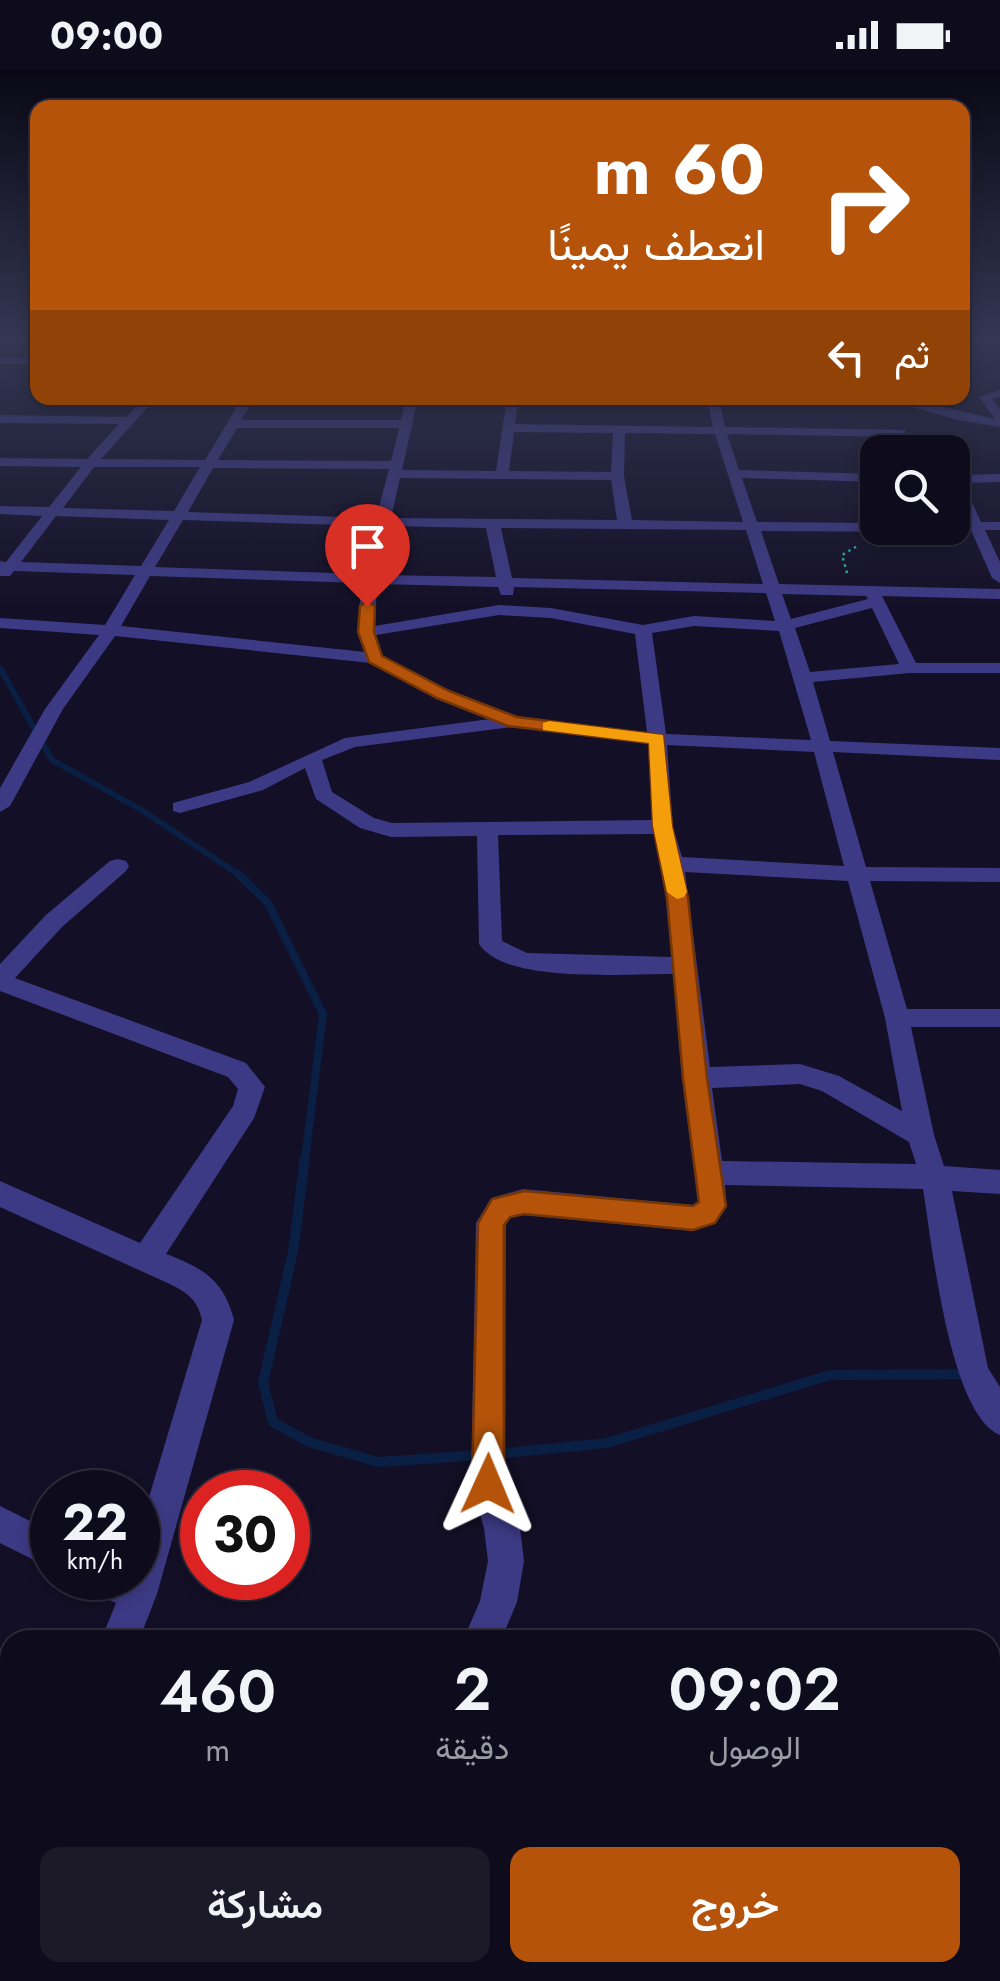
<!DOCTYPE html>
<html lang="ar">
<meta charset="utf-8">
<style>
:root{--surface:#0e0b1c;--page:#1c1929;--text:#f1f3f6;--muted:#9b9ba3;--line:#2e2b3b;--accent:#b45309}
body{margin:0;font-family:Jost,Vazirmatn,sans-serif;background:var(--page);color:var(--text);direction:rtl;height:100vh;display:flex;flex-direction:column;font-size:38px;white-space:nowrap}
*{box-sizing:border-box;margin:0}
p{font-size:32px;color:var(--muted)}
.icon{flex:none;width:55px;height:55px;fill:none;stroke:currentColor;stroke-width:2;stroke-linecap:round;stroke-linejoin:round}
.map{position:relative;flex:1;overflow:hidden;direction:ltr}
.sheet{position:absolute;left:0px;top:1560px;width:1000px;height:352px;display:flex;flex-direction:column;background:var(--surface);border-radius:30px 30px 0 0;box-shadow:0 5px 15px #0003,0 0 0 2px var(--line);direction:rtl}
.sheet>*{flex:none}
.banner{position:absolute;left:30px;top:30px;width:940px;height:305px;border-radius:20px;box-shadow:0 5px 15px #0003,0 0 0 2px var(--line);direction:rtl;background:#b45309;color:#fff;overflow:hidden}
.fabs{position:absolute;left:860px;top:365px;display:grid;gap:20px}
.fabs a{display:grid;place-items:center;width:110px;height:110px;border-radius:20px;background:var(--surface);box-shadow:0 5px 15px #0003,0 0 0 2px var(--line);font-size:50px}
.speed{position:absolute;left:30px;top:1400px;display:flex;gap:20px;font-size:50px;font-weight:700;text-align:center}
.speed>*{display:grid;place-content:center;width:130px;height:130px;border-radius:50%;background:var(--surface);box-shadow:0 5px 15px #0003,0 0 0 2px var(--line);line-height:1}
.speed small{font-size:25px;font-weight:400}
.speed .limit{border:15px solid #d22;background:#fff;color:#111}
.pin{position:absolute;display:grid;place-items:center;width:85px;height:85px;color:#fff;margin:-102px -42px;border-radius:50% 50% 50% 0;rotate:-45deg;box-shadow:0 0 10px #0007}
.pin .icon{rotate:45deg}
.me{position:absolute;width:110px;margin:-55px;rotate:1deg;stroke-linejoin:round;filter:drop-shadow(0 0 8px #0008)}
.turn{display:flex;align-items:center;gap:35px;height:210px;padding:0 40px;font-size:45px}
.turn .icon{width:130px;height:130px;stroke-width:2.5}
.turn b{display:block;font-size:70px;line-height:85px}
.then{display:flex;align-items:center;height:95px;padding:0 40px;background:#0003;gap:20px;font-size:38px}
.eta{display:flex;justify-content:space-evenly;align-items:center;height:170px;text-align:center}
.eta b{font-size:60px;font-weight:600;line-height:70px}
.action{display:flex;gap:20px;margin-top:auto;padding:20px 40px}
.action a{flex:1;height:115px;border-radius:20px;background:var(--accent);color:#fff;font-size:40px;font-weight:600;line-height:115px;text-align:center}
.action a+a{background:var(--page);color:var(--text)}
.status{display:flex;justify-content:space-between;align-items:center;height:70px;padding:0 50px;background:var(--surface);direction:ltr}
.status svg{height:28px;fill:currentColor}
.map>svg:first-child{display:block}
</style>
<div class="status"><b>09:00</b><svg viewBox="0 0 49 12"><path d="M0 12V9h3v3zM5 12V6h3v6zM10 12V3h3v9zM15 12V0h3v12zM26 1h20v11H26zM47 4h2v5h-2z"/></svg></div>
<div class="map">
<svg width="1000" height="1911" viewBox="0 0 1000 1911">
<rect width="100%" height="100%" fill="#130f26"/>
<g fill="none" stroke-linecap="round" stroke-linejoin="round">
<polyline stroke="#0a1f44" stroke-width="6" points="0,598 52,690 140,739 241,806"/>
<polyline stroke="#0a1f44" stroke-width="8" points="238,804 268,833 323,944 305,1090"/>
<g stroke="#0a1f44" stroke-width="10">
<polyline points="305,1087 293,1182 263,1313 273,1352 309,1372 378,1392 481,1385"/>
<polyline points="495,1384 607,1373 830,1305 971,1304"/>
</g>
<polyline stroke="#2fb8b0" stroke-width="2.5" stroke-dasharray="2.5 4" stroke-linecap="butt" points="847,503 842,485 859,475"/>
<g fill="#3d3a85" fill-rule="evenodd">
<rect x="0" y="288" width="38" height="6"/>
<polygon points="1000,320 1000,327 992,329 1000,340 1000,357 958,350 882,328 904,328 995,349 979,327"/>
<path d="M144 328H156L101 389 205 390 242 328H254L241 350H401L406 328H418L402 400 496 401 507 328H519L515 354 713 357 707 328H719L725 357 905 360V366L901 367 727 364 739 400 878 404V412L742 408 757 452 878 453V458H924L917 462 761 461 779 514 1000 519V529L882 526 916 593H1000V603H910L813 612 830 671 1000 678V690L833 682 866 797 1000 798V812L870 811 907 939H1000V957H911L934 1065 944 1096 1000 1100V1124L952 1121 988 1298 1000 1317V1365C949 1344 932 1172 923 1119L725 1115C728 1144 719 1152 693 1161L523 1145 510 1148 506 1155 505 1414 520 1458 524 1491 517 1532 501 1570H463L480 1531 488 1491 484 1458 471 1414 476 1153 491 1128 523 1119 693 1135 698 1131 682 1008 674 904C628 903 506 915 479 874L477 766 391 767 360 758 316 729 305 698 263 720 180 743 173 741V733L249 712 345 668 490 649 437 629 371 593 115 566 63 639 10 736 0 742V718L45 639 99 565 0 558V548L105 555 135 505 14 501 10 506H0V491L6 492 42 446 0 444V436L49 437 81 397 0 396V388L87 389 119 354 0 353V345L126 347ZM237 358H399L391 391 218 390ZM514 362 613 363 611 402 509 401ZM625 363 715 364 743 452 632 450 624 406ZM94 397H200L174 441 63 438ZM213 398 389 399 376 448 188 442ZM400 408 611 410 617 450 391 448ZM56 446 169 450 141 496 21 492ZM183 450 374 456 362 504 155 497ZM389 456 486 458 496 507 378 505ZM501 458 746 460 763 514 512 508ZM150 506 361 513 358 562 364 578 370 579 378 574 376 565 499 545 551 548 635 564 647 662 516 647 449 621 375 583 121 556ZM377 514 498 517 501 525H513L514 517 766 523 775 551 694 546 643 555 551 538 499 535 375 556ZM782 524 866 526 868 529 791 549ZM872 538 899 594 810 602 795 558ZM694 556 779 561 811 670 666 664 652 563ZM512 657 648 674 652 750 392 753 374 748 332 722 322 690 355 677ZM667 675 814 682 844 796 682 787 673 757ZM654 764 662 794 672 887 527 883 502 871 498 765ZM685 802 848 811 885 948 902 1041 839 1006 800 994 710 997ZM800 1014 822 1021 909 1072 916 1094 722 1091 712 1018Z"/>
<polygon points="1000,404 1000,412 963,413 981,452 1000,452 1000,460 985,460 1000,492 1000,513 992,508 971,460 946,458 952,458 952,452 967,452 952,420 952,405"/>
<path d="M118 789 126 791 129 796 126 801 62 857 15 908 246 993 265 1017 254 1048 166 1184C203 1198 224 1210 234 1250L157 1524 139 1570H101L116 1533 92 1521 87 1508H138V1464L202 1250C198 1231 189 1224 172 1215L0 1137V1111L140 1173 233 1036 238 1019 228 1007 0 921V894L46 845 110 791Z"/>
<polygon points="0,1436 52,1462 52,1499 0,1473"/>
<polygon points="10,1772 10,1827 0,1832 0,1776"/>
<polygon points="345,1902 390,1902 388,1911 342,1911"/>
<polygon points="759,1902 812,1902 816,1911 762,1911"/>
</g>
</g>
<linearGradient id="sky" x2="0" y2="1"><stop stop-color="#0a0815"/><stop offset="0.5" stop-color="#333752"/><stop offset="1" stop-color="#333752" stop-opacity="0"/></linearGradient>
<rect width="1000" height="539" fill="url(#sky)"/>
<polygon fill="#b45309" stroke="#753606" stroke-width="2.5" points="367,531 375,536 374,562 382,586 449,621 517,647 663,665 672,756 688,828 707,1008 726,1136 715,1153 693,1160 524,1144 510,1147 504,1155 504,1414 499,1425 488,1429 477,1425 472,1414 478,1153 492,1129 524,1121 693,1136 699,1132 683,1008 667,828 653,756 649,673 508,656 437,628 369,592 358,562 360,536"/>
<polygon fill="#f59e0b" points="549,651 663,665 672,756 687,822 684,827 677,829 667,822 653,756 649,673 543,660 543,653"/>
</svg>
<div class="fabs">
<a><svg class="icon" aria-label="search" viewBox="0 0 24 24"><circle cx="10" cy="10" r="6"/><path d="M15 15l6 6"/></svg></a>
</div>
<div class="speed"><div>22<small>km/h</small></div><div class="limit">30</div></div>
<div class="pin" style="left:367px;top:536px;background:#d93025"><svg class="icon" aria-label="arrive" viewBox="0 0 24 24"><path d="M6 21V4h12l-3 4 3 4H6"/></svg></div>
<svg class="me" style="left:488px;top:1414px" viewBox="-20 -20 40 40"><path d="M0-17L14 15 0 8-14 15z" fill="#b45309" stroke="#fff" stroke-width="4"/></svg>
<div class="banner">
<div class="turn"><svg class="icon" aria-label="right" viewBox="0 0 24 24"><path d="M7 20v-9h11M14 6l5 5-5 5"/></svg><div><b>60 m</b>انعطف يمينًا</div></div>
<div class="then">ثم<svg class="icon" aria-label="left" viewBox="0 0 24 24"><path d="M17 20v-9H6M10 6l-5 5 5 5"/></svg></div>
</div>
<section class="sheet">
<div class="eta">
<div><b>09:02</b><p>الوصول</p></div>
<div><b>2</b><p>دقيقة</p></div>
<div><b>460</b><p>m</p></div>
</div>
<div class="action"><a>خروج</a><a>مشاركة</a></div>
</section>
</div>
